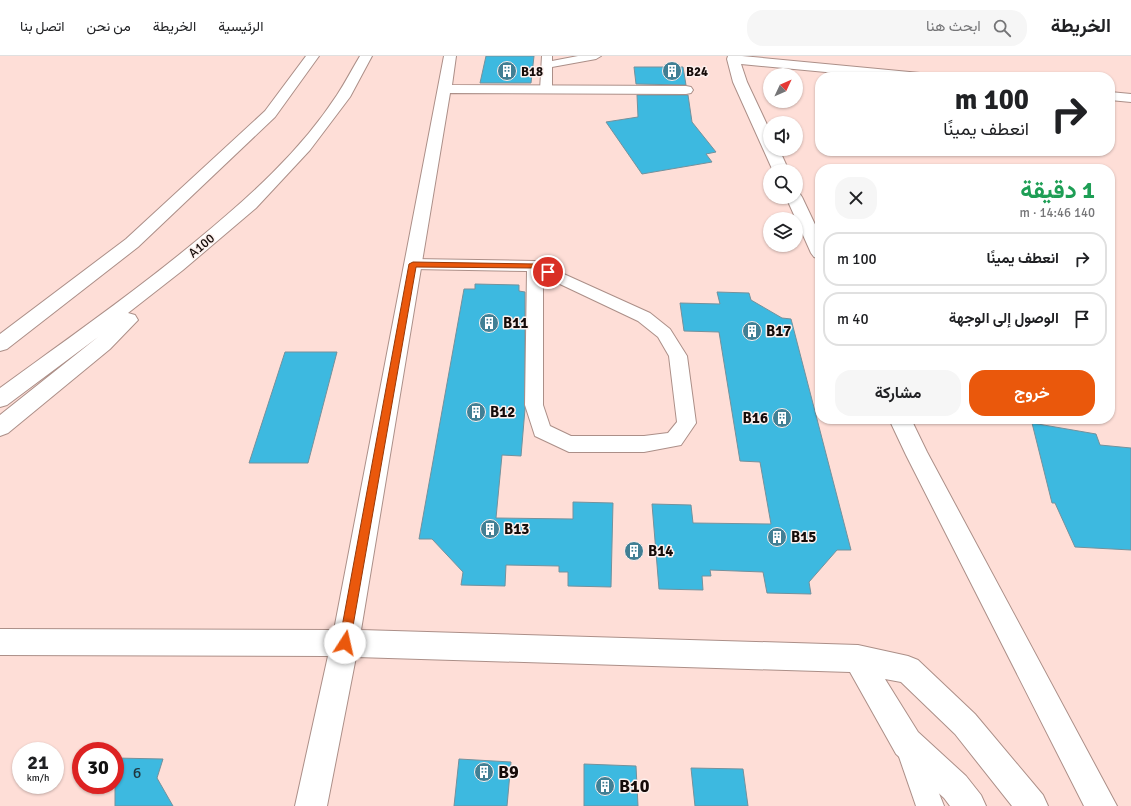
<!DOCTYPE html>
<html lang="ar">
<meta charset="utf-8">
<style>
:root{--surface:#fff;--page:#f6f6f6;--text:#202124;--muted:#757577;--line:#e0e0e0;--accent:#ea580c}
body{margin:0;font-family:Signika,Vazirmatn,sans-serif;background:var(--page);color:var(--text);direction:rtl;height:100vh;display:flex;flex-direction:column;font-size:15px;white-space:nowrap}
*{box-sizing:border-box;margin:0}
p{font-size:13px;color:var(--muted)}
.icon{flex:none;width:22px;height:22px;fill:none;stroke:currentColor;stroke-width:2;stroke-linecap:round;stroke-linejoin:round}
.map{position:relative;flex:1;overflow:hidden;direction:ltr}
.sheet{position:absolute;left:815px;top:108px;width:300px;height:260px;display:flex;flex-direction:column;background:var(--surface);border-radius:16px;box-shadow:0 1px 3px #0004;direction:rtl}
.sheet>*{flex:none}
.hud{position:absolute;left:815px;top:16px;width:300px;height:84px;border-radius:16px;box-shadow:0 1px 3px #0004;direction:rtl;background:#fff;color:var(--text);overflow:hidden}
.needle{width:26px;rotate:46deg}
.fabs{position:absolute;left:763px;top:12px;display:grid;gap:8px}
.fabs a{display:grid;place-items:center;width:40px;height:40px;border-radius:50%;background:var(--surface);box-shadow:0 1px 3px #0004;font-size:20px}
.speed{position:absolute;left:12px;top:686px;display:flex;gap:8px;font-size:20px;font-weight:700;text-align:center}
.speed>*{display:grid;place-content:center;width:52px;height:52px;border-radius:50%;background:var(--surface);box-shadow:0 1px 3px #0004;line-height:1}
.speed small{font-size:10px;font-weight:400}
.speed .limit{border:6px solid #d22;background:#fff;color:#111}
.pin{position:absolute;display:grid;place-items:center;width:34px;height:34px;color:#fff;margin:-17px;border:2px solid #fff;border-radius:50%;box-shadow:0 1px 4px #0007}
.me{position:absolute;width:44px;margin:-22px;rotate:10deg;stroke-linejoin:round;filter:drop-shadow(0 0 3px #0008)}
.turn{display:flex;align-items:center;gap:14px;height:84px;padding:0 20px;font-size:18px}
.turn .icon{width:52px;height:52px;stroke-width:2.5}
.turn b{display:block;font-size:28px;line-height:34px}
.round{display:grid;place-items:center;flex:none;width:42px;height:42px;border-radius:16px;background:var(--page)}
.headline{display:flex;align-items:center;justify-content:space-between;height:68px;padding:0 20px}
h1{font-size:24px;font-weight:700;line-height:30px;color:#1e9e55}
.button{display:flex;gap:8px;margin-top:auto;padding:8px 20px}
.button a{flex:1;height:46px;border-radius:16px;background:var(--accent);color:#fff;font-size:16px;font-weight:700;line-height:46px;text-align:center}
.button a+a{background:var(--page);color:var(--text)}
ul{padding:0;list-style:none}
li{display:flex;align-items:center;gap:12px;height:54px;margin:0 8px 6px;padding:0 12px;border:2px solid var(--line);border-radius:16px}
li div{flex:1}
li b{display:block;font-size:15px}
li em{font-style:normal}
header{display:flex;align-items:center;gap:24px;box-sizing:border-box;height:56px;padding:0 20px;background:var(--surface);border-bottom:1px solid var(--line)}
header strong{font-size:19px}
nav{display:flex;gap:22px;margin-inline-start:auto;font-size:14px}
.search{width:280px;height:36px;background:var(--page);display:flex;align-items:center;gap:10px;box-sizing:border-box;padding:0 14px;border-radius:16px;color:var(--muted);font-size:15px}
.map>svg:first-child{display:block}
</style>
<header>
<strong>الخريطة</strong>
<div class="search"><svg class="icon" aria-label="search" viewBox="0 0 24 24"><circle cx="10" cy="10" r="6"/><path d="M15 15l6 6"/></svg>ابحث هنا</div>
<nav><a>الرئيسية</a><a>الخريطة</a><a>من نحن</a><a>اتصل بنا</a></nav>
</header>
<div class="map">
<svg width="1131" height="750" viewBox="0 0 1131 750">
<rect width="100%" height="100%" fill="#feded7"/>
<g fill="#3db9e0" stroke="#74919c">
<polygon points="486,0 534,0 531,27 480,27"/>
<polygon points="634,11 683,11 686,29 636,28"/>
<polygon points="637,39 688,39 692,66 716,96 706,98 712,106 642,118 606,66 638,61"/>
<polygon points="475,228 519,229 519,235 525,236 525,353 521,400 502,399 496,462 573,463 573,446 613,447 611,531 568,530 568,516 559,516 559,510 506,509 505,530 461,529 463,516 432,483 419,483 464,233 475,233"/>
<polygon points="717,236 749,237 751,244 782,262 791,263 851,494 837,494 809,526 811,538 767,537 763,516 710,514 711,520 702,520 703,534 659,533 652,448 691,449 693,467 771,468 760,406 740,405 719,276 684,275 680,247 720,248"/>
<polygon points="285,296 337,296 308,407 249,407"/>
<polygon points="1032,367 1096,378 1100,389 1131,392 1131,494 1075,491 1055,447 1052,447"/>
<polygon points="115,702 163,703 157,722 173,750 115,750"/>
<polygon points="459,703 511,706 507,750 454,750"/>
<polygon points="584,708 636,710 638,750 584,750"/>
<polygon points="691,712 743,713 748,750 695,750"/>
</g>
<g fill="none" stroke-linecap="round" stroke-linejoin="round">
<g stroke="#ac8f88" stroke-width="2">
<g id="lane">
<polygon points="542,0 552,0 552,5 578,0 601,0 596,3 552,11 552,34 550,36 542,36 540,34"/>
<path d="M413 203 535 205 650 257 670 273 687 300 696 367 681 389 644 396H569L535 380 525 349 527 215 413 213 408 211 405 208 408 205ZM543 220 638 265 658 281 669 300 677 366 668 377 644 380H571L550 370 543 349Z"/>
<polygon points="910,682 919,686 944,750 916,750 897,695 901,686"/>
</g>
</g>
<g stroke="#ac8f88" stroke-width="2">
<g id="street">
<polygon points="444,0 456,0 452,29 686,30 691,31 693,34 691,37 686,38 450,37 361,574 858,589 908,600 918,604 975,658 1043,739 1048,750 1012,750 955,678 901,626 885,623 918,676 966,720 981,739 986,750 950,750 944,742 896,698 850,616 356,601 327,750 295,750 328,600 0,599 0,573 334,574"/>
<polygon points="728,0 742,0 920,17 925,18 927,21 879,21 741,8 747,26 770,75 770,93 779,93 789,115 773,115 733,26 727,3"/>
<polygon points="1110,36 1131,38 1131,46 1110,44"/>
<polygon points="796,137 800,138 802,141 820,179 820,203 814,201 811,197 786,141 796,141"/>
<polygon points="889,363 911,363 927,396 1117,750 1084,750 906,399"/>
</g>
</g>
<g stroke="#ac8f88" stroke-width="2">
<g id="highway">
<polygon points="306,0 319,0 275,61 138,191 7,293 0,295 0,278 126,183 265,55"/>
<path d="M360 0H372L350 41 310 94 256 152 183 214 128 257 135 259 138 264 110 293 8 377 0 380V359L98 281 7 349 0 351V332C66 284 133 237 196 185 248 142 300 96 337 39 345 27 352 13 360 0Z"/>
</g>
</g>
<use href="#lane" fill="#fff" fill-rule="evenodd"/>
<use href="#street" fill="#fff" fill-rule="evenodd"/>
<use href="#highway" fill="#fff" fill-rule="evenodd"/>
</g>
<polygon fill="#ea580c" stroke="#983908" points="413,206 535,208 552,216 548,219 534,212 416,211 350,587 349,591 345,592 341,591 339,587 409,208"/>
<defs>
<g id="building-disc" transform="scale(1)"><circle r="9.5" fill="#417f94" stroke="#fdf0ed"/><path d="M-4-6H4V6H1V3H-1V6H-4ZM-2.5-4.3h1.7v1.8h-1.7ZM.8-4.3h1.7v1.8H.8ZM-2.5-1h1.7V.8h-1.7ZM.8-1h1.7V.8H.8Z" fill="#fff"/></g>
</defs>
<g fill-rule="evenodd">
<use href="#building-disc" x="507" y="15"/>
<use href="#building-disc" x="672" y="15"/>
<use href="#building-disc" x="489" y="267"/>
<use href="#building-disc" x="752" y="275"/>
<use href="#building-disc" x="476" y="356"/>
<use href="#building-disc" x="782" y="362"/>
<use href="#building-disc" x="490" y="473"/>
<use href="#building-disc" x="777" y="481"/>
<use href="#building-disc" x="634" y="495"/>
<use href="#building-disc" x="484" y="716"/>
<use href="#building-disc" x="605" y="730"/>
</g>
<g text-anchor="middle" stroke-width="3" stroke-linejoin="round" paint-order="stroke">
<g font-size="13" font-weight="bold" fill="#150b09" stroke="#fdf0ed" text-anchor="start">
<text x="521" y="20">B18</text>
<text x="686" y="20">B24</text>
</g>
<g font-size="13" fill="#150b09" stroke="#fdf0ed">
<text transform="translate(201 189) rotate(-40)" y="5">A100</text>
</g>
<g font-size="15" font-weight="bold" fill="#150b09" stroke="#fdf0ed" text-anchor="start">
<text x="503" y="272">B11</text>
<text x="766" y="280">B17</text>
<text x="490" y="361">B12</text>
<text x="768" y="367" text-anchor="end">B16</text>
<text x="504" y="478">B13</text>
<text x="791" y="486">B15</text>
<text x="648" y="500">B14</text>
</g>
<g font-size="16" fill="#1f363f">
<text x="137" y="722">6</text>
</g>
<g font-size="18" font-weight="bold" fill="#150b09" stroke="#fdf0ed" text-anchor="start">
<text x="498" y="722">B9</text>
<text x="619" y="736">B10</text>
</g>
</g>
</svg>
<div class="fabs">
<a><svg class="needle" viewBox="-14 -14 28 28"><path d="M0-13l5 13h-10z" fill="#e53935"/><path d="M0 13l5-13h-10z" fill="#757577"/></svg></a>
<a><svg class="icon" aria-label="sound" viewBox="0 0 24 24"><path d="M4 9h4l5-4v14l-5-4H4zM17 9q2 3 0 6"/></svg></a>
<a><svg class="icon" aria-label="search" viewBox="0 0 24 24"><circle cx="10" cy="10" r="6"/><path d="M15 15l6 6"/></svg></a>
<a><svg class="icon" aria-label="layers" viewBox="0 0 24 24"><path d="M12 4l9 5-9 5-9-5zM3 14l9 5 9-5"/></svg></a>
</div>
<div class="speed"><div>21<small>km/h</small></div><div class="limit">30</div></div>
<div class="pin" style="left:548px;top:216px;background:#d93025"><svg class="icon" aria-label="arrive" viewBox="0 0 24 24"><path d="M6 21V4h12l-3 4 3 4H6"/></svg></div>
<svg class="me" style="left:345px;top:587px" viewBox="-20 -20 40 40"><circle r="19" fill="#fff"/><path d="M0-13L10 11 0 6-10 11z" fill="#ea580c"/></svg>
<div class="hud">
<div class="turn"><svg class="icon" aria-label="right" viewBox="0 0 24 24"><path d="M7 20v-9h11M14 6l5 5-5 5"/></svg><div><b>100 m</b>انعطف يمينًا</div></div>
</div>
<section class="sheet">
<div class="headline"><div><h1>1 دقيقة</h1><p>140 m · 14:46</p></div><a class="round"><svg class="icon" aria-label="close" viewBox="0 0 24 24"><path d="M6 6l12 12M18 6L6 18"/></svg></a></div>
<ul>
<li><svg class="icon" aria-label="right" viewBox="0 0 24 24"><path d="M7 20v-9h11M14 6l5 5-5 5"/></svg><div><b>انعطف يمينًا</b></div><em>100 m</em></li>
<li><svg class="icon" aria-label="arrive" viewBox="0 0 24 24"><path d="M6 21V4h12l-3 4 3 4H6"/></svg><div><b>الوصول إلى الوجهة</b></div><em>40 m</em></li>
</ul>
<div class="button"><a>خروج</a><a>مشاركة</a></div>
</section>
</div>
